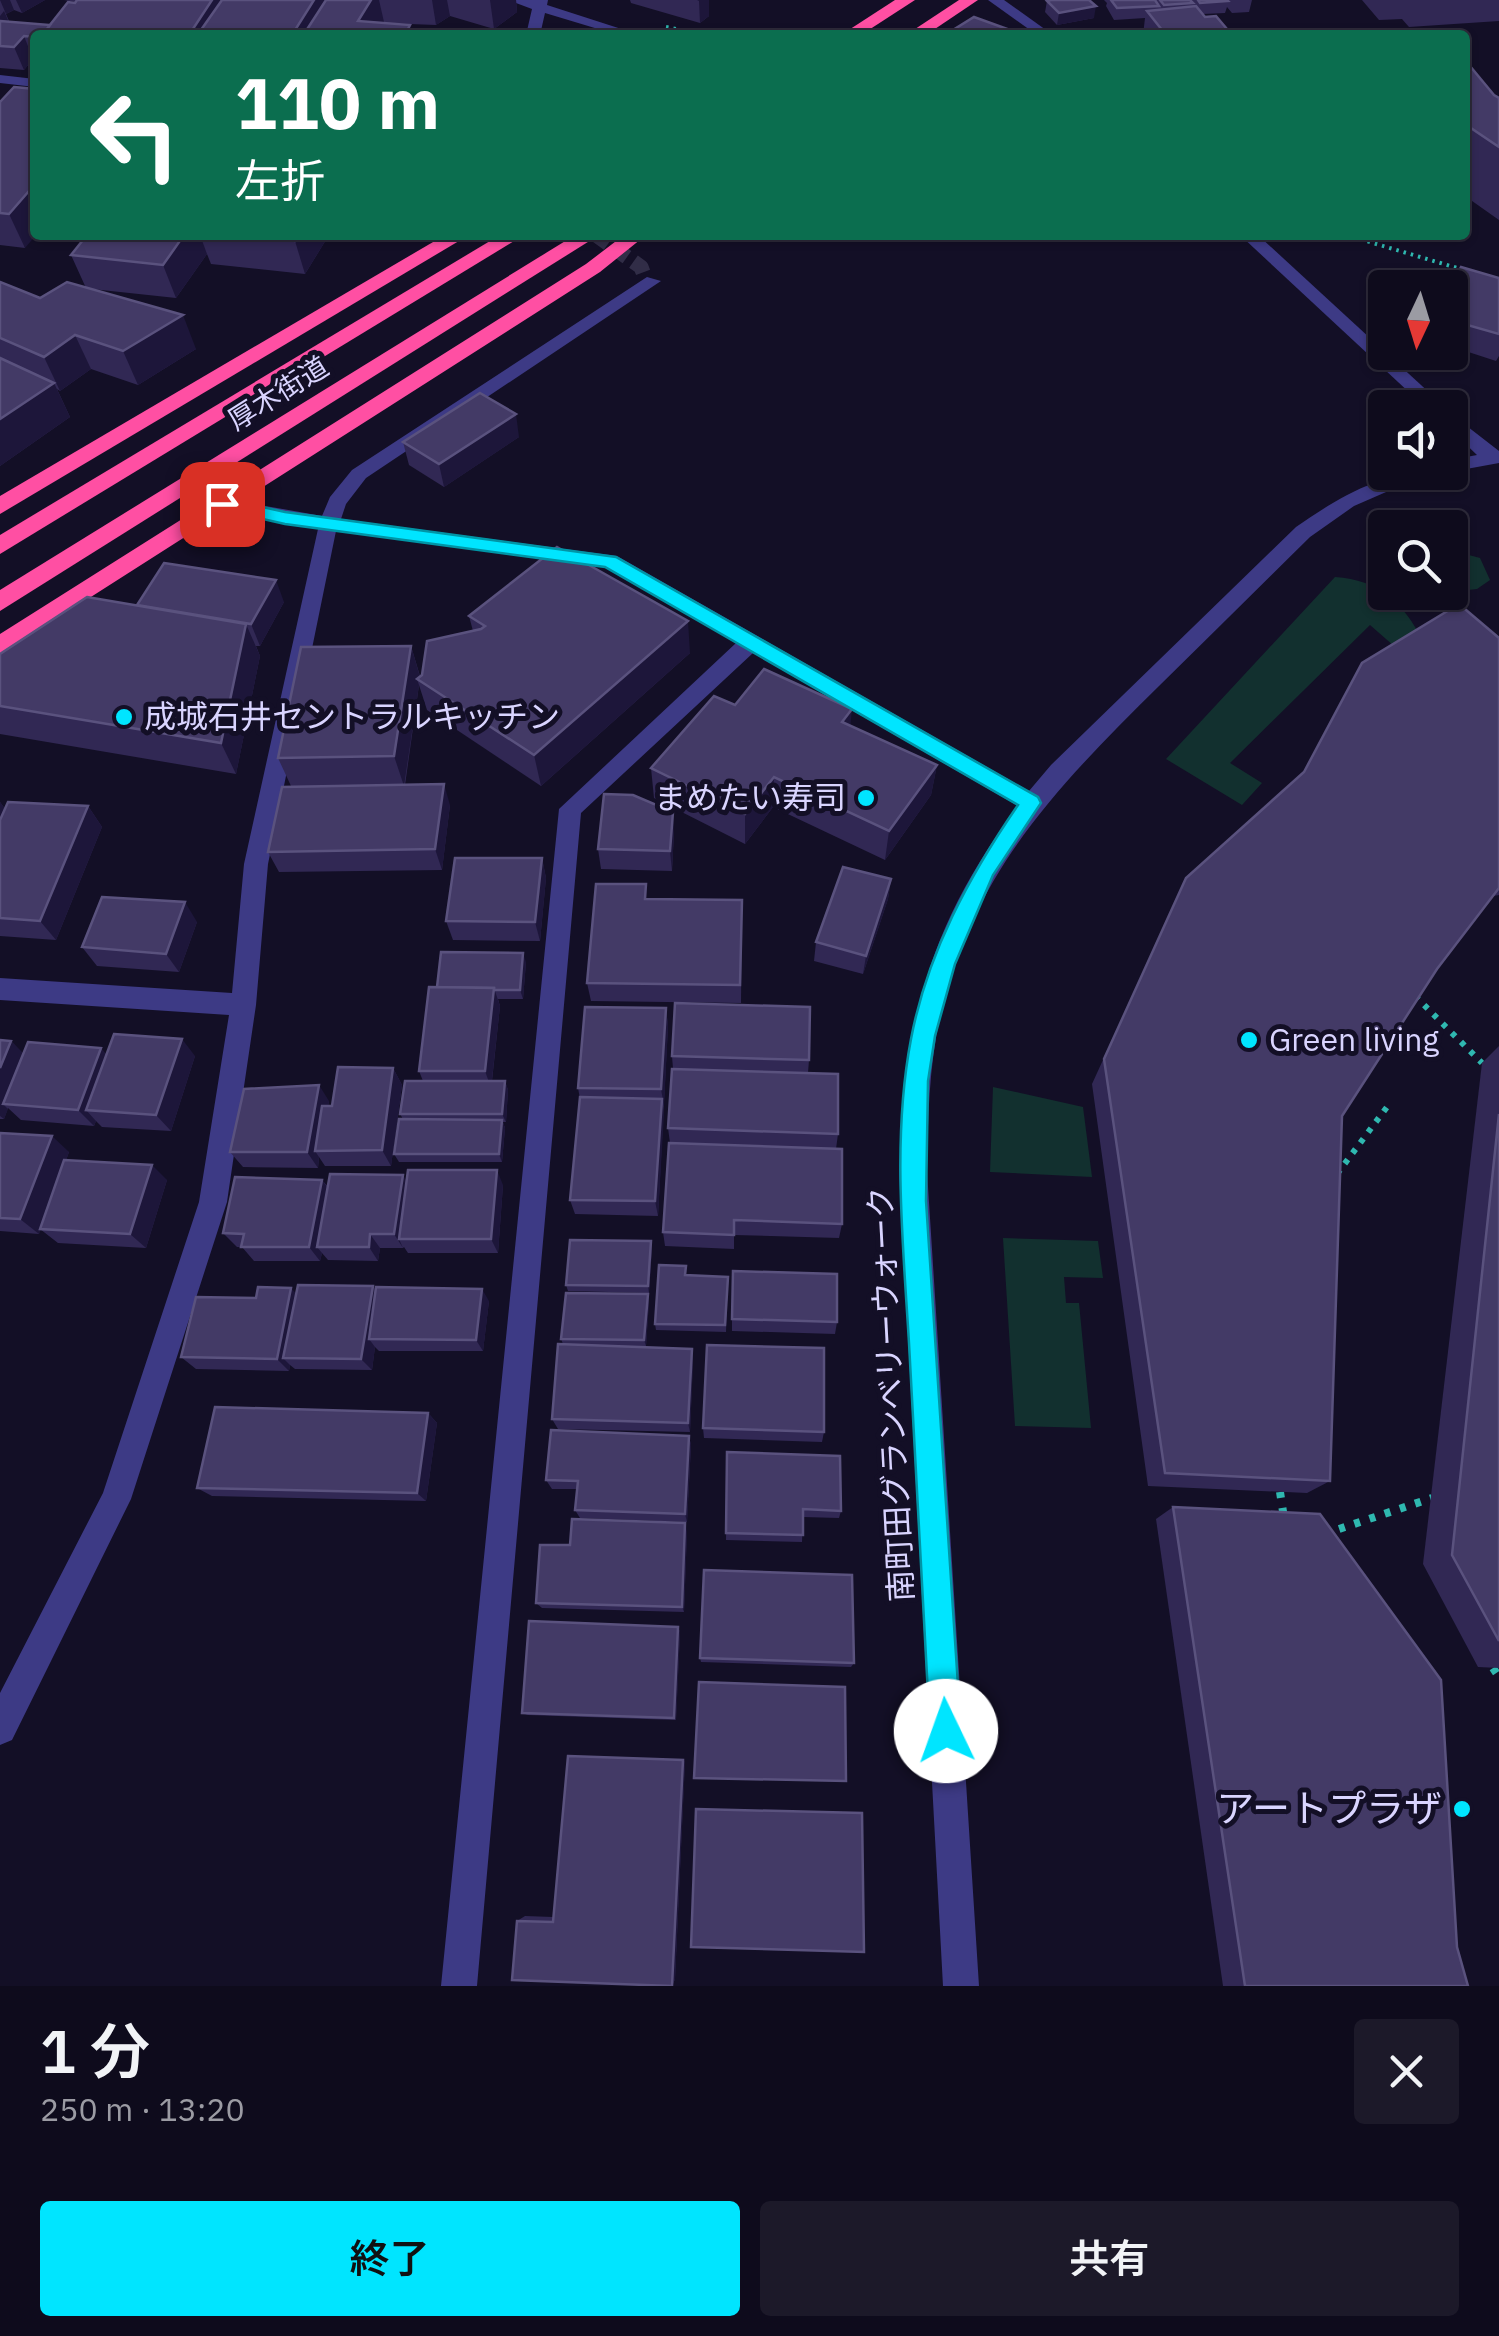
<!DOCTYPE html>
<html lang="ja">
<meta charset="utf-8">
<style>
:root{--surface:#0e0b1c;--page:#1c1929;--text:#f1f3f6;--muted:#9b9ba3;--line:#2e2b3b;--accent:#00e5ff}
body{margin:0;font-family:"IBM Plex Sans","Noto Sans JP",sans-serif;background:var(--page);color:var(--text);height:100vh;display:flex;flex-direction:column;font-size:38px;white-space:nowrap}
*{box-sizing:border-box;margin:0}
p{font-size:32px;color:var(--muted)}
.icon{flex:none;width:55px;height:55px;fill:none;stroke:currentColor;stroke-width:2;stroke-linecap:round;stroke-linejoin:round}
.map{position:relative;height:1986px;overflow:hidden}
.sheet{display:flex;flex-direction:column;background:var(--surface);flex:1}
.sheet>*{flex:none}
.hud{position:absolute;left:30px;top:30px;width:1440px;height:210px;border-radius:10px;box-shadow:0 2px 8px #0004,0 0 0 2px var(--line);background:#0b6e4f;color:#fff;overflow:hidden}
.needle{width:65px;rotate:184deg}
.tools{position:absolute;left:1368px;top:270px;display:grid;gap:20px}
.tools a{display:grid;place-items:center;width:100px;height:100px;border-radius:10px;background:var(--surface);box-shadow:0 2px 8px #0004,0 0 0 2px var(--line);font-size:50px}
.pin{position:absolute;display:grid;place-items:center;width:85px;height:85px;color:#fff;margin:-42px;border-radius:20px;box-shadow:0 5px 15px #0006}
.me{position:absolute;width:110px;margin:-55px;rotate:357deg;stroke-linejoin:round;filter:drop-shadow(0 0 8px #0008)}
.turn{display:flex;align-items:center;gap:35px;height:210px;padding:0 40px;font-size:45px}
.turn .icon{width:130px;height:130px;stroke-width:2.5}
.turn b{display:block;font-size:70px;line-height:85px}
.round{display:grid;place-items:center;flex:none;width:105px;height:105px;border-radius:10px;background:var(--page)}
.overview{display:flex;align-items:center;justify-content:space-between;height:170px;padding:0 40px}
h1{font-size:60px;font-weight:600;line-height:75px}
.primary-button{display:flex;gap:20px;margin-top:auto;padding:20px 40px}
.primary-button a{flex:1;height:115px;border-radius:10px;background:var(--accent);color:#111;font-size:40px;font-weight:600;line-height:115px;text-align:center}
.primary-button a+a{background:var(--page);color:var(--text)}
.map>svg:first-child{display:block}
</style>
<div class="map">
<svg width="1499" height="1986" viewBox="0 0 1499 1986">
<rect width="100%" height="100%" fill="#130f26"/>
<g fill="#12302f">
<polygon points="1450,550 1480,558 1490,580 1477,589 1450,592"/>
<path d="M1335 577C1379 580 1403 602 1423 641L1402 653 1370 625 1230 763 1262 783 1242 805 1166 759Z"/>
<polygon points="993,1087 1083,1107 1092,1177 990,1172"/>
<polygon points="1003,1238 1098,1241 1103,1278 1064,1277 1066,1303 1079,1303 1091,1428 1015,1426"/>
</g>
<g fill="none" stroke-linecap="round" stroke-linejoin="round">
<polyline stroke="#312d47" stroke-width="15" stroke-dasharray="15 8" stroke-linecap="butt" points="596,235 641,267 646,280"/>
<g stroke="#2fb8b0" stroke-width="4" stroke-dasharray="2.5 5" stroke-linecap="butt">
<polyline points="666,27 704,35"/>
<polyline points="1346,235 1464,270"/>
</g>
<g stroke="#2fb8b0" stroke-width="6" stroke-dasharray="5 8" stroke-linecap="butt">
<polyline points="1415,996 1482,1063"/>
<polyline points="1337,1174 1387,1107"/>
</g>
<g stroke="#2fb8b0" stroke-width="8" stroke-dasharray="6 10" stroke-linecap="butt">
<polyline points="1280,1492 1284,1518"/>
<polyline points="1324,1534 1432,1498"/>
<polyline points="1493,1668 1499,1677"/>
</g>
<g fill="#3d3a85" fill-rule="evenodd">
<polygon points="508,0 548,0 547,5 640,35 618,35 545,13 540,35 526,35 532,9"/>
<polygon points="988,0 1004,0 1053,35 1037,35"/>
<polygon points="0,75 35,79 35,87 0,83"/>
<polygon points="1240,235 1258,235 1446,408 1426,408"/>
<path d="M647 277 661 281 366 478 346 504 341 519 617 556 1029 791 1051 765 1296 527C1338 498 1380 472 1432 472L1354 506 1310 537C1259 587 1209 637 1158 687 1062 782 977 868 943 1004 929 1059 928 1115 927 1171L979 1986H943L899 1171C906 1021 926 929 1018 806L753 653 581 813 477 1986H441L559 809 736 643 605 567 336 531 268 864 256 1005 227 1202 131 1499 12 1740 0 1745V1693L103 1493 199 1202 229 1015 0 1000V978L232 993 244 864 318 529 221 510 211 504 221 498 322 516 330 497 352 470Z"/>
<polygon points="1450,413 1499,451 1499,463 1450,472 1450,460 1477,455 1450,429"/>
</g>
<g fill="#ff4fa3" fill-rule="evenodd">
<polygon points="895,0 915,0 861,35 841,35"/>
<polygon points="959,0 978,0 926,35 906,35"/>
<polygon points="445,235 469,235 0,514 0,496"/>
<polygon points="500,235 524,235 0,554 0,535"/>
<polygon points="575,235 599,235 0,611 0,590"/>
<polygon points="624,235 646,235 600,272 0,655 0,634 586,264"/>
</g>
</g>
<g fill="#312854">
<polygon points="0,0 45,0 22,13 14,10 6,14 9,21 50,25 76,2 64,0 516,0 517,12 494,29 450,16 436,25 383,23 412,35 35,35 35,59 33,59 24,70 0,68"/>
<polygon points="630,0 709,0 709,16 700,23 631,3"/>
<polygon points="1104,0 1252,0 1249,12 1232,13 1227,7 1225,13 1203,14 1232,35 1143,35 1145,18 1114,20 1106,6 1107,3"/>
<polygon points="1362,0 1499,0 1499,21 1409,27 1402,19 1379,20"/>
<polygon points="1047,1 1094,18 1057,25 1045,12"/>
<polygon points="1465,60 1494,95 1499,98 1499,220 1465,196"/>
<polygon points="0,102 25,248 0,245"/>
<polygon points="87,235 329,235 305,274 211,264 207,254 176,298 92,289 196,349 138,385 91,369 60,391 57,389 70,417 0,466 0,282 40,298 86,288 71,255"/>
<polygon points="1456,277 1499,278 1499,356 1496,361 1450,346 1450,288"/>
<polygon points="519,437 444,487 409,465 403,442"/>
<polygon points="284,602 260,646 256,646 260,656 236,774 0,734 0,654 137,605"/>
<polygon points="469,616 690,653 541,786 427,710 419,685 405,785 450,805 442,870 279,872 268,852 291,786 278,758 411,646 420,676 473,631"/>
<polygon points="1499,638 1499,895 1493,896 1437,969 1342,1116 1330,1481 1307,1493 1148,1486 1092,1084 1186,878"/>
<polygon points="735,705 851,726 937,765 931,795 885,860 773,807 745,844 654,798 651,768"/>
<polygon points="0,802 5,809 88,806 102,827 56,940 0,936"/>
<polygon points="674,832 672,871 601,869 598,849"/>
<polygon points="542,858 546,878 540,941 453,940 446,921"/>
<polygon points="891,879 888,899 863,974 814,961 816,942"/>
<polygon points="648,899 742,900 741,1003 591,1001 587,983"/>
<polygon points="197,922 179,972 97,966 82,947"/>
<polygon points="526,962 523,999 498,999 500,1006 492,1081 505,1081 508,1090 506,1122 503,1122 505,1128 502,1162 399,1162 394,1154 403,1119 400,1114 423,1081 419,1071 437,987"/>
<polygon points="666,1008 668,1026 658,1216 575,1214 570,1200 580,1099 578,1088"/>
<polygon points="0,1040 11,1041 23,1054 195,1056 171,1131 102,1127 96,1121 94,1126 21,1120 8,1108 4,1119 0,1119"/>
<polygon points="1499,1046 1499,1668 1478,1667 1423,1564 1482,1063"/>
<polygon points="672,1056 809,1060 808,1073 838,1134 836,1149 842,1224 839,1238 734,1235 734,1249 665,1246 663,1232 670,1143 668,1128 673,1069"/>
<polygon points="393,1068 402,1085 391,1166 325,1166 319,1157 318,1168 243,1167 230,1152 329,1101 328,1106 332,1106"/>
<polygon points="0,1133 69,1152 66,1160 167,1180 146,1248 58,1243 40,1229 39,1234 0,1231"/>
<polygon points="322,1180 328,1187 407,1181 503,1185 498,1253 408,1253 404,1247 403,1248 380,1248 378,1261 328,1260 322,1253 320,1261 254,1261 242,1247 237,1247 223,1233"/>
<polygon points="651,1241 652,1248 649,1293 568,1291 566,1285"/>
<polygon points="686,1275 728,1277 726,1332 656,1330 655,1324"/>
<polygon points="376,1290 489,1301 483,1351 379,1351 375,1347 372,1370 295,1369 290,1365 289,1371 196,1369 181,1357 256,1298 296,1293"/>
<polygon points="649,1301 646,1346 594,1346 692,1349 693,1361 690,1432 558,1429 552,1419 563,1344 561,1339"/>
<polygon points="732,1319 837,1322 835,1334 732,1331"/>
<polygon points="428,1413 437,1423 426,1501 212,1496 197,1488"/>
<polygon points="703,1428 824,1432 822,1442 704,1438"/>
<polygon points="689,1436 691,1445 687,1522 580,1518 575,1510 577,1489 552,1489 546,1480"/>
<polygon points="727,1452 841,1511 839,1518 803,1517 802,1542 726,1540"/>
<polygon points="1173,1507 1457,1947 1468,1986 1223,1986 1156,1519"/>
<polygon points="687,1531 684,1612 542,1608 536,1603 570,1545"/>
<polygon points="678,1627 680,1632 676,1720 528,1715 522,1713"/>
<polygon points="700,1658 854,1663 851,1667 701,1662"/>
<polygon points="685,1761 675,1979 672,1986 517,1921 525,1916 553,1917"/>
</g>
<g fill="#1d163a">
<polygon points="0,0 10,0 14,10 6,14"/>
<polygon points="16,0 45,0 22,13"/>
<polygon points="212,0 243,0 201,30 203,35 189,35"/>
<polygon points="314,0 340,0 304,35 292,35"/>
<polygon points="371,0 379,0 384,22 376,35 358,21"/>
<polygon points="432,0 447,0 450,16 436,25"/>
<polygon points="490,0 516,0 517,12 494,29"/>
<polygon points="697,0 709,0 709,16 700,23 699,1"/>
<polygon points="1096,6 1094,18 1057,25 1059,13"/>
<polygon points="4,11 14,34 0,29 0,16"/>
<polygon points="410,25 412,35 405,35"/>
<polygon points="24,36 33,59 24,70 14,47"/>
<polygon points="35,184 36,235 25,248 9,214"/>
<polygon points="184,235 200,235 207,254 176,298 163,265"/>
<polygon points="299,235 329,235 305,274 295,241"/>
<polygon points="183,315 196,349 138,385 123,351"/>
<polygon points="75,335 91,369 60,391 44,357"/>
<polygon points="54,383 70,417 0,466 0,419"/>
<polygon points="516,414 519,437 444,487 439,464"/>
<polygon points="276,580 284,602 260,646 251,624"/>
<polygon points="688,621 690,653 541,786 534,755"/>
<polygon points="246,624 260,656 236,774 221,743"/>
<polygon points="411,646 420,677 417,679 419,685 404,786 394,756"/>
<polygon points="852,709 849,740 842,722"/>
<polygon points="937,765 931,795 885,860 889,831"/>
<polygon points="774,777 773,807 745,844 745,814"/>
<polygon points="444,784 450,805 442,870 435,849"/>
<polygon points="0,802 14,820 0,855"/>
<polygon points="88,806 102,827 56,940 40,921"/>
<polygon points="673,812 674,832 672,871 670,851"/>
<polygon points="542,858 546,878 540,941 535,922"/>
<polygon points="891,879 888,899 863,974 866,956"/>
<polygon points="185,902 197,922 179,972 166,954"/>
<polygon points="523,953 526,962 523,999 520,990"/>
<polygon points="494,988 500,1006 491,1088 485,1071"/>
<polygon points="666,1008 668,1026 664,1106 661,1089"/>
<polygon points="182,1039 195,1056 171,1131 156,1115"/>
<polygon points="11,1041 28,1058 3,1104 8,1109 4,1119 0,1116 0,1068"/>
<polygon points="101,1048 116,1065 86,1110 96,1121 94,1126 78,1110"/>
<polygon points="393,1068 402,1085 391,1166 382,1150"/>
<polygon points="505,1081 508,1090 506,1122 502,1114"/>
<polygon points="319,1085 329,1101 321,1151 315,1151 319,1157 318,1168 307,1152"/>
<polygon points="662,1099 664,1115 658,1216 655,1201"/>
<polygon points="502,1120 505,1128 502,1162 499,1154"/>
<polygon points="52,1136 69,1152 39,1234 20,1219"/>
<polygon points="152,1165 167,1180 146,1248 130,1234"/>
<polygon points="497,1170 503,1185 498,1253 491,1239"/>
<polygon points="403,1175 412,1190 399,1239 403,1248 394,1234"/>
<polygon points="322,1180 333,1195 317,1247 322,1253 320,1261 309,1247"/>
<polygon points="370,1234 380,1248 378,1261 369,1247"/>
<polygon points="651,1241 652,1248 649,1293 648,1286"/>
<polygon points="373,1286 383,1299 369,1339 375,1347 372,1370 361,1359"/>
<polygon points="291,1288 303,1301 283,1358 290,1365 289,1371 277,1359"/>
<polygon points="482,1289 489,1301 483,1351 476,1340"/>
<polygon points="648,1294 649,1301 646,1346 644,1340"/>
<polygon points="692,1349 693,1361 690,1432 688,1423"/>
<polygon points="428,1413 437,1423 426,1501 417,1493"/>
<polygon points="689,1436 691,1445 687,1522 685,1514"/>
<polygon points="685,1523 687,1531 684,1612 682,1607"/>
<polygon points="678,1627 680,1632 676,1720 674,1718"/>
<polygon points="683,1760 685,1761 675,1979 672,1986"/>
</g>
<g fill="#433a66" stroke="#5a527e" stroke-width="2.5">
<polygon points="77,0 212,0 189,35 42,35 68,2 75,3"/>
<polygon points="222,0 314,0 292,35 201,30"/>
<polygon points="326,0 371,0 358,21 410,25 405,35 304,34"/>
<polygon points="1051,0 1089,0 1096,6 1059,13 1047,1"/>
<polygon points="1111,0 1155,0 1159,6 1117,8"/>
<polygon points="1160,0 1190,0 1193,3 1164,5"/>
<polygon points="1198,0 1227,0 1228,1 1200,3"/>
<polygon points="1196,6 1205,17 1216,16 1232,35 1166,35 1147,11"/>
<polygon points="974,17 1021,34 945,35"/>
<polygon points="0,21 50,25 42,35 35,35 35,37 24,36 14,47 0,46"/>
<polygon points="1465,60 1494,95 1499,98 1499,147 1465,124"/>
<polygon points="14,87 35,89 35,184 9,214 0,213 0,102"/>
<polygon points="87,235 184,235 163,265 71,255"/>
<polygon points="241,235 299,235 295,241"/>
<polygon points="1461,267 1499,278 1499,334 1450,320 1450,288 1443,288 1450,276 1456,277"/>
<polygon points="0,282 40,298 67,282 183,315 123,351 75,335 44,357 0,338"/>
<polygon points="0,358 54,383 0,419"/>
<polygon points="480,393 516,414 439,464 403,442"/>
<polygon points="557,547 688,621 534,755 417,679 422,675 427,641 481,629 485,626 469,616"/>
<polygon points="164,563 276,580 251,624 137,605"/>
<polygon points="87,597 246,624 221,743 0,706 0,654"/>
<polygon points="1459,604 1499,638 1499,888 1437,969 1342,1116 1330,1481 1165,1473 1104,1059 1186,878 1304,772 1362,663"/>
<polygon points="411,646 394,756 278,758 301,647"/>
<polygon points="764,669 852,709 842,722 937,765 889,831 774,777 745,814 651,768 714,696 735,705"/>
<polygon points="444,784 435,849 268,852 282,787"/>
<polygon points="604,794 633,795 673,812 670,851 598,849"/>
<polygon points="8,802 88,806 40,921 0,918 0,820"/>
<polygon points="455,858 542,858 535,922 446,921"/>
<polygon points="843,867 891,879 866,956 816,942"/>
<polygon points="596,884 646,884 645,899 742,900 740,985 587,983"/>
<polygon points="102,897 185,902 166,954 82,947"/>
<polygon points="441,952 523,953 520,990 494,990 494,988 437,987"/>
<polygon points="429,987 494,988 485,1071 419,1071"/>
<polygon points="675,1003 810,1007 809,1060 672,1056"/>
<polygon points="585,1007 666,1008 661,1089 578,1088"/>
<polygon points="114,1034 182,1039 156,1115 86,1110"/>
<polygon points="0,1040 11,1041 0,1068"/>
<polygon points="28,1042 101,1048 78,1110 3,1104"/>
<polygon points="338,1067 393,1068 382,1150 315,1151 322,1106 332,1106"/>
<polygon points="672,1069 838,1074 838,1134 668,1128"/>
<polygon points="405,1081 505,1081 502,1114 400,1114"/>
<polygon points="319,1085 307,1152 230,1152 244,1089"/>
<polygon points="580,1097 662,1099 655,1201 570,1200"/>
<polygon points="1499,1114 1499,1641 1452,1555"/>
<polygon points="399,1119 502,1120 499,1154 394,1154"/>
<polygon points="0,1133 52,1136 20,1219 0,1218"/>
<polygon points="669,1143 842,1149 842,1224 734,1220 734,1235 663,1232"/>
<polygon points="64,1160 152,1165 130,1234 40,1229"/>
<polygon points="408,1170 497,1170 491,1239 399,1239"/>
<polygon points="330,1174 403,1175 394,1234 370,1234 369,1247 317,1247"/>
<polygon points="235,1177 322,1180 309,1247 241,1247 244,1234 223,1233"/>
<polygon points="570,1240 651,1241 648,1286 566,1285"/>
<polygon points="659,1265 686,1266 685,1275 728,1277 725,1325 655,1324"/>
<polygon points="733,1271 837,1274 837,1322 732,1319"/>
<polygon points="298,1285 373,1286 361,1359 283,1358"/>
<polygon points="258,1287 291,1288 277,1359 181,1357 196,1297 256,1298"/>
<polygon points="376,1287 482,1289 476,1340 369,1339"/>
<polygon points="566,1293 648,1294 644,1340 561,1339"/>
<polygon points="558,1344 692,1349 688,1423 552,1419"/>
<polygon points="707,1345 824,1348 824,1432 703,1428"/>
<polygon points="215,1407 428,1413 417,1493 197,1488"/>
<polygon points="551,1430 689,1436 685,1514 575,1510 578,1481 546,1480"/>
<polygon points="727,1452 840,1456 841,1511 803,1509 803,1535 726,1533"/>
<polygon points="1173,1507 1320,1514 1441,1680 1457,1947 1468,1986 1245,1986"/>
<polygon points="572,1519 685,1523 682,1607 536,1603 540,1545 570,1545"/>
<polygon points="704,1570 852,1575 854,1663 700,1658"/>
<polygon points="529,1621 678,1627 674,1718 522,1713"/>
<polygon points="699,1682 845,1687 846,1781 694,1778"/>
<polygon points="568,1756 683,1760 672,1986 512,1980 517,1921 553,1922"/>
<polygon points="696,1809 862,1813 864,1952 691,1947"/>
</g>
<path fill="#00e5ff" stroke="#0095a6" stroke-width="2.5" d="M222 498 285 512 616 557 1038 797 1041 803 993 875 955 964 935 1036 928 1081 926 1201 961 1731 956 1742 946 1746 935 1742 930 1731C923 1602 916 1472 909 1343 903 1243 892 1138 911 1039 927 954 969 876 1018 805L605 567 285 524 215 508V499Z"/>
<g fill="#00e5ff" stroke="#130f26" stroke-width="4">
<circle cx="124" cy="717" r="10"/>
<circle cx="866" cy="798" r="10"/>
<circle cx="1249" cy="1040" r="10"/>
<circle cx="1462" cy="1809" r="10"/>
</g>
<g text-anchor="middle" stroke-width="10" stroke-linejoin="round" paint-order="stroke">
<g font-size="28" fill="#d9d4ff" stroke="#130f26">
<text transform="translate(278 393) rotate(-32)" y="10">厚木街道</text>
</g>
<g font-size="32" fill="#d9d4ff" stroke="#130f26" text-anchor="start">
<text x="144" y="728">成城石井セントラルキッチン</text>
<text x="846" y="809" text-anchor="end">まめたい寿司</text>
<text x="1269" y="1051">Green living</text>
</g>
<g font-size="32" fill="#d9d4ff" stroke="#130f26">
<text transform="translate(891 1394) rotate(-93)" y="11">南町田グランベリーウォーク</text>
</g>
<g font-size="38" fill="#d9d4ff" stroke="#130f26" text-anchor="end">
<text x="1442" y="1822">アートプラザ</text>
</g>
</g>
</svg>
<div class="tools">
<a><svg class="needle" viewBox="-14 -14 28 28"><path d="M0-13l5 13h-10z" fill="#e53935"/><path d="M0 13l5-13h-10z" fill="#9b9ba3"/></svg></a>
<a><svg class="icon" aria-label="sound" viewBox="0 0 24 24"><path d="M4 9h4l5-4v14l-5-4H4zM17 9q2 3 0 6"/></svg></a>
<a><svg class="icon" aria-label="search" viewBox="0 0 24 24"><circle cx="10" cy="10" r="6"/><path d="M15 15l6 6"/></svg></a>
</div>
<div class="pin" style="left:222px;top:504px;background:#d93025"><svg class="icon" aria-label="arrive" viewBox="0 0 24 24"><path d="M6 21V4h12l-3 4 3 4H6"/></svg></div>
<svg class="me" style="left:946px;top:1731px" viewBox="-20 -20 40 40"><circle r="19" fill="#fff"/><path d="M0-13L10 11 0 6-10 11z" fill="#00e5ff"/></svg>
<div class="hud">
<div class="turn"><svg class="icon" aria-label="left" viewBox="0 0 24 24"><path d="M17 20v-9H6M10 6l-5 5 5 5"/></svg><div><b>110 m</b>左折</div></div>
</div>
</div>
<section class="sheet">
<div class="overview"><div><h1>1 分</h1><p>250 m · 13:20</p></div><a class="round"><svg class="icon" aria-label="close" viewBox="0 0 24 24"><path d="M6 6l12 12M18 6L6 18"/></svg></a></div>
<div class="primary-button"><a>終了</a><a>共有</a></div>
</section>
